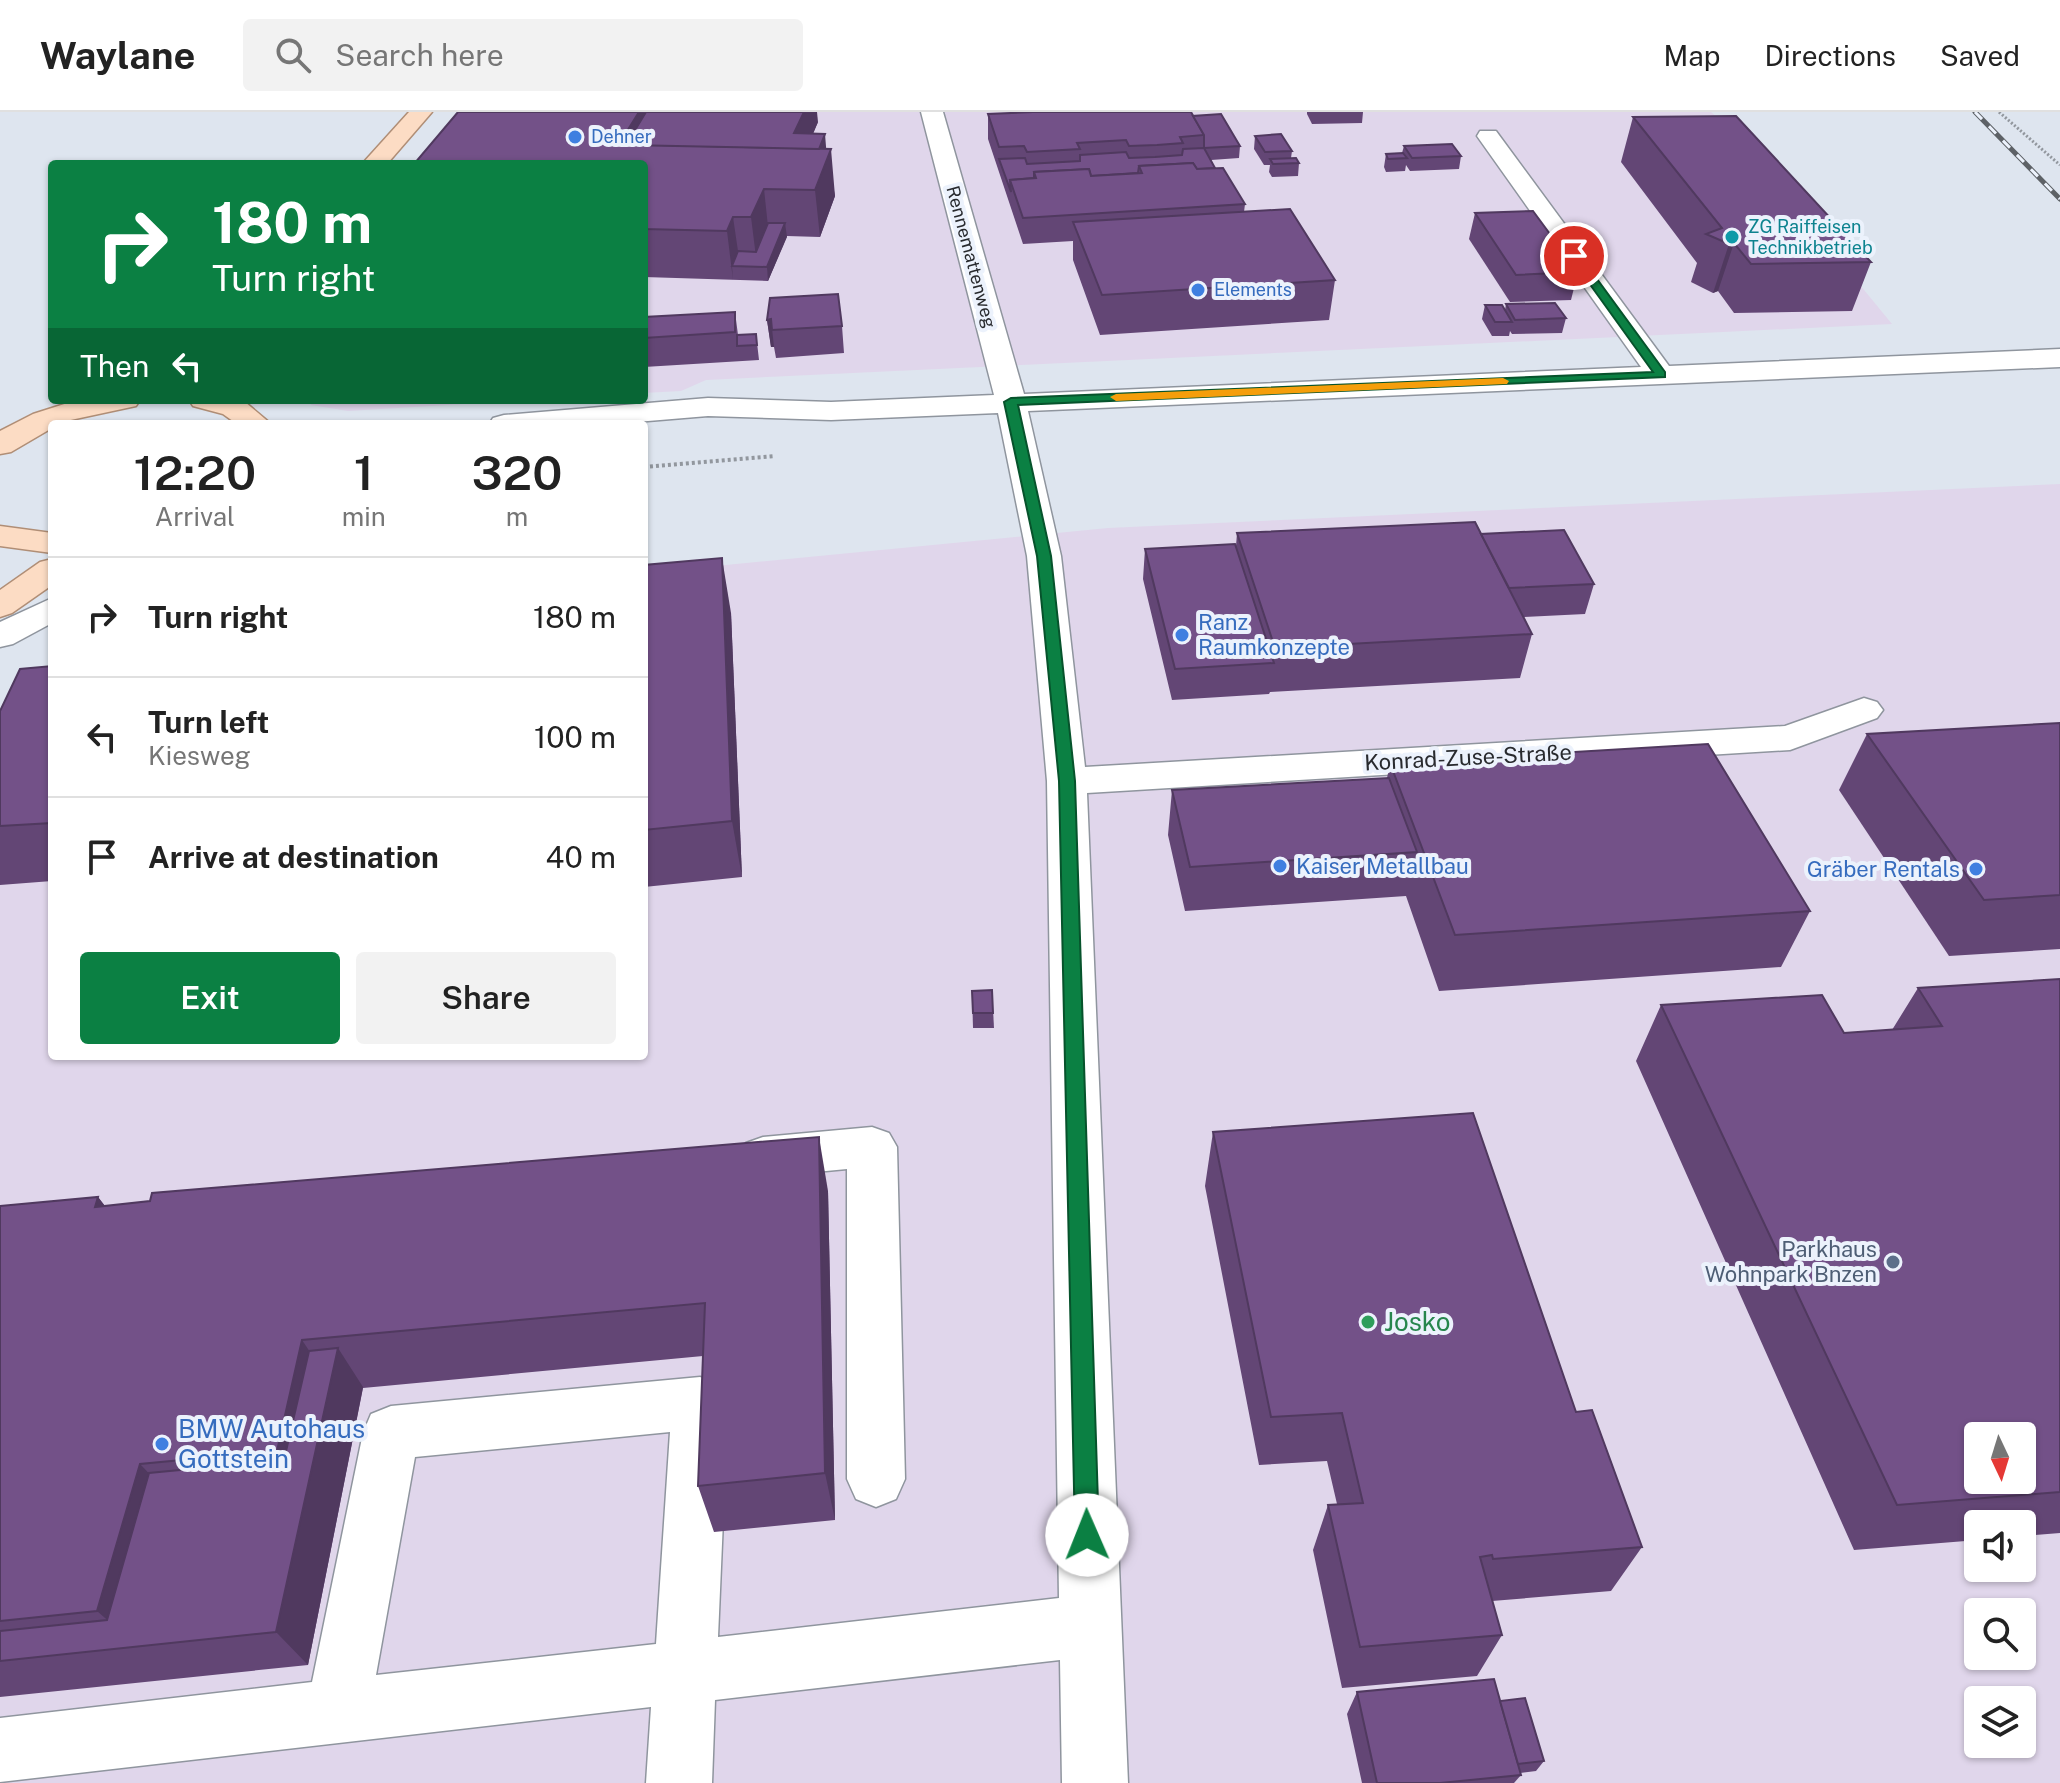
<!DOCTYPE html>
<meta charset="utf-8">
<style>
:root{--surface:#fff;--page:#f2f2f2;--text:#222;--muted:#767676;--line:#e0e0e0;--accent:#0b8043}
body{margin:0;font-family:"Public Sans",sans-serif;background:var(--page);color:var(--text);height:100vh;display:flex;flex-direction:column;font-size:30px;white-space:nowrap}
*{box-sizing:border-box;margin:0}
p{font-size:26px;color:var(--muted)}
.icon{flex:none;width:44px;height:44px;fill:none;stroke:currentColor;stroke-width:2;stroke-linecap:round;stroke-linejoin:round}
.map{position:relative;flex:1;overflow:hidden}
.details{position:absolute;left:48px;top:308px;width:600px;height:640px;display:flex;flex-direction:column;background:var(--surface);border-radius:8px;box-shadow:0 2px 6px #0004}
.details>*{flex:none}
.guide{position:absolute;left:48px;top:48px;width:600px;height:244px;border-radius:8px;box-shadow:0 2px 6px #0004;background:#0b8043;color:#fff;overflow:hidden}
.needle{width:52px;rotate:176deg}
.tools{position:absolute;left:1964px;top:1310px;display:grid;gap:16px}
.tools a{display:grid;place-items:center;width:72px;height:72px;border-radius:8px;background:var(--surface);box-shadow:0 2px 6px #0004;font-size:40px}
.pin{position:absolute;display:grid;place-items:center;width:68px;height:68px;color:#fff;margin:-34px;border:4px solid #fff;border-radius:50%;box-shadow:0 2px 8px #0007}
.me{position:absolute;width:88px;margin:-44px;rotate:359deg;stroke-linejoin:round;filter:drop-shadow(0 0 6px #0008)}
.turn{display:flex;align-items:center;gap:28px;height:168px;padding:0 32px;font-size:36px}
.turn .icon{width:104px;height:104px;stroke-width:2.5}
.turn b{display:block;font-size:56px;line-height:68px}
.then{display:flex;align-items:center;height:76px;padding:0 32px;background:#0003;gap:16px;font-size:30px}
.eta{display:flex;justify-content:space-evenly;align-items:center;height:136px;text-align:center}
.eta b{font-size:48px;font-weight:600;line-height:56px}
.button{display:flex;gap:16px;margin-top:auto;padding:16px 32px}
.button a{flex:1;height:92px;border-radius:8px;background:var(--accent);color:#fff;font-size:32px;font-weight:600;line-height:92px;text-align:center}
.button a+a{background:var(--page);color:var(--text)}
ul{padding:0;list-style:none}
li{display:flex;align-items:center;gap:24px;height:120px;padding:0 32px;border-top:2px solid var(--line)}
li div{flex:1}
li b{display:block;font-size:30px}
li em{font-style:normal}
header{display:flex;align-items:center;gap:48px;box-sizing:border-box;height:112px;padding:0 40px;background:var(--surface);border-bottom:2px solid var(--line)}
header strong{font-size:38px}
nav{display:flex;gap:44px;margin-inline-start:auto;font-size:28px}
.search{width:560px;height:72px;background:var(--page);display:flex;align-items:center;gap:20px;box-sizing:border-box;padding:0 28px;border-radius:8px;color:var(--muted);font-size:30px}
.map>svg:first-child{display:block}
</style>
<header>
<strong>Waylane</strong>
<div class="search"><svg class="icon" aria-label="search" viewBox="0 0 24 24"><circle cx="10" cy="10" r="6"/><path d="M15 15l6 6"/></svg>Search here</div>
<nav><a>Map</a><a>Directions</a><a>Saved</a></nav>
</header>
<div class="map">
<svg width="2060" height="1671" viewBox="0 0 2060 1671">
<rect width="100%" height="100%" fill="#dee5ef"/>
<g fill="#e0d6eb" fill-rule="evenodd">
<polygon points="475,0 1711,0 1732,17 1892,212 706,268 681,279 644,281 644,52 430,52"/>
<polygon points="313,288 532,288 348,299 311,293"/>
<path d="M2060 372V1671H0V646L52 576V944H644V461L1108 416ZM1978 1324H2022V1368H1978ZM1978 1412H2022V1456H1978ZM1978 1500H2022V1544H1978ZM1978 1588H2022V1632H1978Z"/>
</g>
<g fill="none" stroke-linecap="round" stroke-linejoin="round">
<g stroke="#8f959e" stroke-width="3">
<g id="minor">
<path d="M921 0H943L1024 282 1641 255 1477 24 1480 19H1496L1669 254 2060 237V255L1028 299 1061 444 1085 655 1785 614 1864 586 1877 590 1883 598 1877 606 1790 638 1087 681 1128 1671H1062L1060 1548 715 1588 712 1671H646L651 1595 0 1670V1606L312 1570 363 1321 371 1302 391 1294 700 1265 720 1273 728 1291 718 1525 1059 1486 1047 669 1027 444 998 301 831 308 708 304 612 312H489L493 306 504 303 708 286 831 290 994 283ZM670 1320 656 1532 376 1563 415 1345Z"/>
<polygon points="52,486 52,511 13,532 0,535 0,510"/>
<polygon points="872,1015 889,1021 897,1035 905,1367 896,1387 876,1395 856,1387 847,1367 847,1057 763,1065 746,1059 738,1045 746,1031 763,1025"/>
</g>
</g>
<g stroke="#b08e76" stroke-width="3">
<g id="major">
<polygon points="409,0 432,0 387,52 362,52"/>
<polygon points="77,288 140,288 136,294 52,312 52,316 11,340 0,342 0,319 33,302"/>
<polygon points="189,288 245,290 271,312 237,312 223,302 193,294"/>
<polygon points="0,414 52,421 52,441 0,434"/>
<polygon points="52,447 52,473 12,501 0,505 0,478 40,450"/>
</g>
</g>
<polyline stroke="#92979e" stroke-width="3" stroke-dasharray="2 2" stroke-linecap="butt" points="1999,0 2060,53"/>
<polyline stroke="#92979e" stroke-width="4" stroke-dasharray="3 3" stroke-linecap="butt" points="644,355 775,344"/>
<use href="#minor" fill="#fff" fill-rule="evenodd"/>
<use href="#major" fill="#fcdcc4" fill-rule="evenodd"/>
<g stroke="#5d6166" stroke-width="5">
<polyline id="rail" points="1975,0 2060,87"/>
</g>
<use href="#rail" stroke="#ecf2fc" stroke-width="3" stroke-dasharray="10" stroke-linecap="butt"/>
</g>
<g fill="#634675">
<polygon points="1307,0 1363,0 1362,11 1312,12 1307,2"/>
<polygon points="988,2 1193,4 1240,34 1239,46 1211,48 1215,56 1245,92 1244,100 1335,168 1329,208 1100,223 1073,148 1073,129 1023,132 988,27"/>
<polygon points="1633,5 1871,150 1852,199 1734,201 1718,179 1713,181 1691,170 1697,151 1621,50"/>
<polygon points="818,10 813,21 826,37 835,84 820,125 787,124 768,169 644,165 644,52"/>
<polygon points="1255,24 1292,39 1291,46 1299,51 1298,64 1272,65 1269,60 1270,53 1264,53 1254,37"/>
<polygon points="1404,34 1461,44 1459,57 1410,59 1406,53 1405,59 1386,60 1384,55 1386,42 1402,41"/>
<polygon points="1475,101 1578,160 1571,188 1510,190 1469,127"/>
<polygon points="1506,192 1566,206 1562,221 1512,222 1510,219 1509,224 1492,224 1482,207 1485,193 1505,198"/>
<polygon points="735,200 738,223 756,222 759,248 644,255 644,205"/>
<polygon points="767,208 842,214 844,241 776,246 774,235 771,235"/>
<polygon points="1237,421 1481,422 1594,472 1585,502 1524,505 1532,522 1520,566 1270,580 1269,582 1172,588 1143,467 1145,437 1236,434"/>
<polygon points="644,453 731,501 742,765 644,775"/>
<polygon points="52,554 52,769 0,773 0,599"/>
<polygon points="2060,611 2060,837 1949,844 1839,678 1867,622"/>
<polygon points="1390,651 1810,799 1781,855 1439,879 1406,784 1185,799 1168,723 1172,678 1387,666"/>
<polygon points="2060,867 2060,1421 2022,1424 2022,1412 1978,1412 1978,1428 1854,1438 1636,949 1661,893 1844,921 1892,918 1918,876"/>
<polygon points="992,878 994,916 973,916 972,879"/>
<polygon points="1213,1020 1576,1300 1642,1435 1611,1479 1492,1489 1502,1523 1477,1564 1342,1576 1313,1438 1328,1393 1337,1392 1327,1349 1259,1353 1205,1074"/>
<polygon points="828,1079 835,1408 714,1420 698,1374 703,1244 363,1276 308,1553 0,1585 0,1094 98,1085 105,1094"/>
<polygon points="1357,1580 1500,1589 1544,1649 1536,1659 1520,1661 1521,1663 1514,1671 1362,1671 1347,1602"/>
</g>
<g fill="#50395f">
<polygon points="639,0 658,0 620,42 619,32"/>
<polygon points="804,0 817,0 818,10 803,46 794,21"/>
<polygon points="825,22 827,47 831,37 835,84 820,125 815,78 815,46"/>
<polygon points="764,77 769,124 757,153 751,105"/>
<polygon points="733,105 740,153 732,154 733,168 727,119"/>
<polygon points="785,111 787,125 768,169 767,155"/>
<polygon points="1734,131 1718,179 1713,181 1729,132"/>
<polygon points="771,207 774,235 771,235 767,208"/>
<polygon points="722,446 731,501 742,765 732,709"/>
<polygon points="819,1025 828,1079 835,1408 825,1361"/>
<polygon points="98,1085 138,1138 95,1095"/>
<polygon points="302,1228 330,1270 338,1236 363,1275 308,1553 276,1520 307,1377 277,1339"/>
<polygon points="140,1352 184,1398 137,1534 97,1499"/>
</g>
<g fill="#735188" stroke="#50395f" stroke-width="2" fill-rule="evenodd">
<polygon points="458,0 639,0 619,32 831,37 815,78 764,77 751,105 733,105 727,119 644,117 644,52 414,52"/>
<polygon points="646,0 804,0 794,21 825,22 819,37 626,33"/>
<polygon points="1033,0 1191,0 1204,23 1180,25 1183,31 1157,33 1129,34 1126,28 1077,31 1080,37 1027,40 1024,34 999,35 988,2"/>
<polygon points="1221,2 1240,34 1204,36 1204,23 1193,4"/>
<polygon points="1736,4 1871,150 1751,152 1734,131 1729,132 1706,122 1722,116 1633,5"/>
<polygon points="1281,22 1292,39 1265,40 1255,24"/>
<polygon points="1452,32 1461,44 1412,46 1404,34"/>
<polygon points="1204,36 1215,56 1197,57 1193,51 1139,54 1138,61 1091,64 1089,57 1034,60 1034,66 1010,68 1011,80 999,47 1025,46 1027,52 1080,49 1080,43 1126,40 1129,46 1155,45 1182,43 1183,37"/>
<polygon points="1403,41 1407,46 1388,47 1386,42"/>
<polygon points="1296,46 1299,51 1273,52 1270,47"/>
<polygon points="1193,51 1197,57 1223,56 1245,92 1023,106 1010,68 1036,66 1034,60 1089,57 1091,64 1142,61 1139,54"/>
<polygon points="1290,97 1335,168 1102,183 1073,110"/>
<polygon points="1533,99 1578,160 1516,163 1475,101"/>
<polygon points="768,111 785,111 767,155 732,154 738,139 756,140"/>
<polygon points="838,182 842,214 772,218 771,207 767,208 770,186"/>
<polygon points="1555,191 1566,206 1515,208 1506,192"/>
<polygon points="1485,193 1502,193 1512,210 1495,210"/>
<polygon points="735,200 735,220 644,226 644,205"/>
<polygon points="756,222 757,233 737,234 737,223"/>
<polygon points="1475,410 1532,522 1275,536 1237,421"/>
<polygon points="1564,418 1594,472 1509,476 1481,422"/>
<polygon points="1235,432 1274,551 1175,557 1145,437"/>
<polygon points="722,446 732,709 644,718 644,453"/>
<polygon points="52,554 52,711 0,714 0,599 20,557"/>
<polygon points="2060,611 2060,783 1984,788 1867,622"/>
<polygon points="1708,632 1810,799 1455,823 1390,651"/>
<polygon points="1389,666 1417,740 1190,755 1172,678"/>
<path d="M2060 867V1380L1897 1393 1661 893 1822 883 1844 921 1942 914 1918 876ZM1978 1324H2022V1368H1978Z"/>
<polygon points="992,878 993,901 973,901 972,879"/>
<polygon points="1473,1001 1576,1300 1592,1298 1642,1435 1493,1447 1492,1443 1480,1445 1502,1523 1360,1535 1328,1393 1363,1391 1342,1301 1271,1305 1213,1020"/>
<polygon points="819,1025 825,1361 698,1374 705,1191 302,1228 277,1339 140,1352 97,1499 0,1509 0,1094 98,1085 95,1095 150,1089 152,1081"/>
<polygon points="338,1236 276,1520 0,1549 0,1519 107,1508 149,1361 284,1348 309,1239"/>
<polygon points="1494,1567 1521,1663 1440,1671 1377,1671 1357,1580"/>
<polygon points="1525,1586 1544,1649 1518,1652 1500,1589"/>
</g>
<polygon fill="#0b8043" stroke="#07532c" stroke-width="2" points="1571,141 1578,141 1665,260 1665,265 1018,293 1051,444 1075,669 1099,1423 1095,1432 1087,1436 1078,1432 1075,1423 1059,669 1037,444 1004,290 1011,286 1653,260 1571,146"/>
<polygon fill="#f59e0b" points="1503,266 1509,269 1507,272 1116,289 1110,285 1116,282"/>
<g fill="#3f7fe0" stroke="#ecf2fc" stroke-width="3">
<circle cx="575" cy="25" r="8"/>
<circle cx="1198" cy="178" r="8"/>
<circle cx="1182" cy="523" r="8"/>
<circle cx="1280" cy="754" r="8"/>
<circle cx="1976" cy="757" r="8"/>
<circle cx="162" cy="1332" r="8"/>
</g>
<circle fill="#0f9aa8" stroke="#ecf2fc" stroke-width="3" cx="1732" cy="125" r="8"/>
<circle fill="#5c6f8a" stroke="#ecf2fc" stroke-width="3" cx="1893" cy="1150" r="8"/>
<circle fill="#2e9e5b" stroke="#ecf2fc" stroke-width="3" cx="1368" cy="1210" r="8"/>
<g text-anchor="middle" stroke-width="8" stroke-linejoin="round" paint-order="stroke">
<g font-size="18" fill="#366cbe" stroke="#ecf2fc" text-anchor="start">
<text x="591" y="31">Dehner</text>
<text x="1214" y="184">Elements</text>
</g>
<g font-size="18" fill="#0d838f" stroke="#ecf2fc" text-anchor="start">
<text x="1748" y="121">ZG Raiffeisen<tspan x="1748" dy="21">Technikbetrieb</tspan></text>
</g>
<g font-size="18" fill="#282a2e" stroke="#ecf2fc">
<text transform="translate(971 145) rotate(75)" y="6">Rennemattenweg</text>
</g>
<g font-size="22" fill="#366cbe" stroke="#ecf2fc" text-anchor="start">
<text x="1198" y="518">Ranz<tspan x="1198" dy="25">Raumkonzepte</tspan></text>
<text x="1296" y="762">Kaiser Metallbau</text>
<text x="1960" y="765" text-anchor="end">Gräber Rentals</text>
</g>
<g font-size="22" fill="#282a2e" stroke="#ecf2fc">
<text transform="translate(1468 645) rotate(-3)" y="8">Konrad-Zuse-Straße</text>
</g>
<g font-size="22" fill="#4e5e75" stroke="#ecf2fc" text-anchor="end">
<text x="1877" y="1145">Parkhaus<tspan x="1877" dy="25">Wohnpark Bnzen</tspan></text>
</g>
<g font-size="26" fill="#27864d" stroke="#ecf2fc" text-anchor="start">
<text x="1384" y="1219">Josko</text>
</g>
<g font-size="26" fill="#366cbe" stroke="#ecf2fc" text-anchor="start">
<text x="178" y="1326">BMW Autohaus<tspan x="178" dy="30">Gottstein</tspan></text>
</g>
</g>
</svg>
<div class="tools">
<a><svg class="needle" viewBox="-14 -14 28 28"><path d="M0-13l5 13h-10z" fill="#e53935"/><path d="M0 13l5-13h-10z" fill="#767676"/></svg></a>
<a><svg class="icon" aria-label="sound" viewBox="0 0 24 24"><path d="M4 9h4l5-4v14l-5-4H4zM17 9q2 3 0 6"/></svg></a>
<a><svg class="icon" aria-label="search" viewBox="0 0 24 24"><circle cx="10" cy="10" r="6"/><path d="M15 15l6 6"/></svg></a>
<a><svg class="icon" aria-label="layers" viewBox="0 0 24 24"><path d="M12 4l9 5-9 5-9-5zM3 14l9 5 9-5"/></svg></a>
</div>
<div class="pin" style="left:1574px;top:144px;background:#d93025"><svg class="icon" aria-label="arrive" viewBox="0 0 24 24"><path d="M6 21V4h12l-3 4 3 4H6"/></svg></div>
<svg class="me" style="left:1087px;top:1423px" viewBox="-20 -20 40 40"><circle r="19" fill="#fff"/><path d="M0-13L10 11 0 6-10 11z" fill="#0b8043"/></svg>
<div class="guide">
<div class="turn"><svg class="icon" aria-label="right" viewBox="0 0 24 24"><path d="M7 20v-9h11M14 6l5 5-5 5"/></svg><div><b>180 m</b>Turn right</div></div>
<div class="then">Then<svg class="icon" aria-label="left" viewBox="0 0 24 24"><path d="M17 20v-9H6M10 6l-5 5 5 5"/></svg></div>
</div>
<section class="details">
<div class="eta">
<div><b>12:20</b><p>Arrival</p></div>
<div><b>1</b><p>min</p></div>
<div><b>320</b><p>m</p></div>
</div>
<ul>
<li><svg class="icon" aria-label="right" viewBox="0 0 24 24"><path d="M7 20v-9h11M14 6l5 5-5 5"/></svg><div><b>Turn right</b></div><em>180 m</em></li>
<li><svg class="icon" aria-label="left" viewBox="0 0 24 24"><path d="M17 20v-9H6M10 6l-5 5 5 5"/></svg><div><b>Turn left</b><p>Kiesweg</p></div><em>100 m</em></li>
<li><svg class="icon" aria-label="arrive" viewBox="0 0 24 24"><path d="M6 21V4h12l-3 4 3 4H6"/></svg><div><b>Arrive at destination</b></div><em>40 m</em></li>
</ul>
<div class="button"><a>Exit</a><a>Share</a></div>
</section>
</div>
